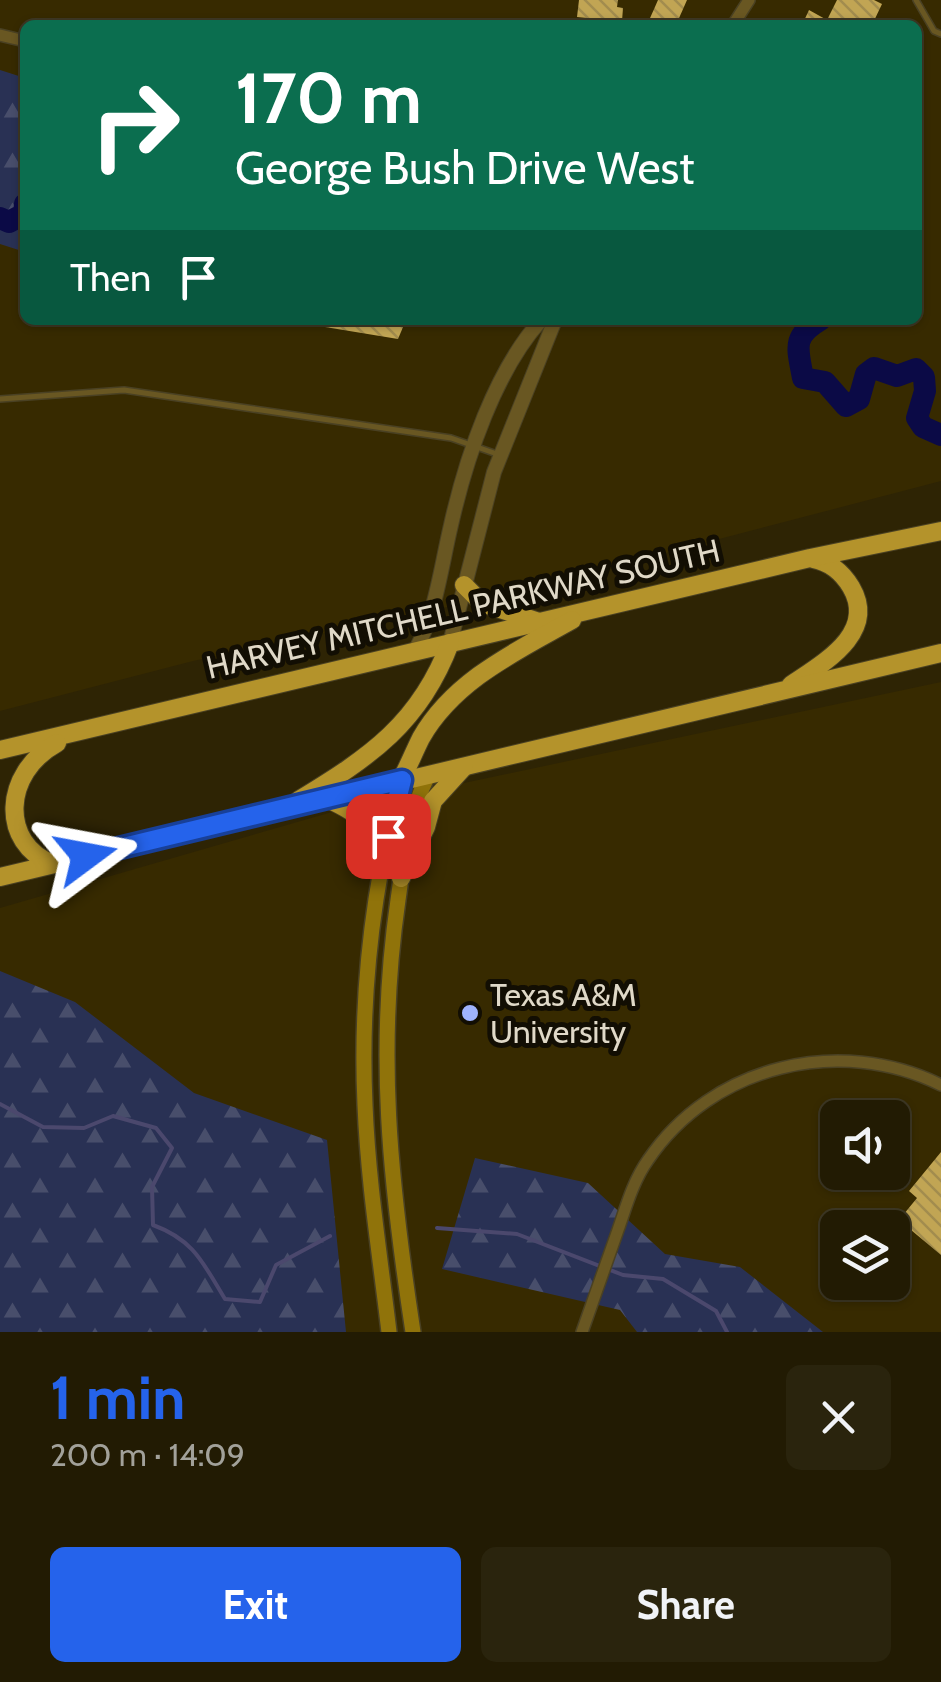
<!DOCTYPE html>
<meta charset="utf-8">
<style>
:root{--surface:#221b03;--page:#2a240d;--text:#f1f3f6;--muted:#a2a19a;--line:#3f3925;--accent:#2563eb}
body{margin:0;font-family:Cabin,sans-serif;background:var(--page);color:var(--text);height:100vh;display:flex;flex-direction:column;font-size:38px;white-space:nowrap}
*{box-sizing:border-box;margin:0}
p{font-size:32px;color:var(--muted)}
.icon{flex:none;width:55px;height:55px;fill:none;stroke:currentColor;stroke-width:2;stroke-linecap:round;stroke-linejoin:round}
.map{position:relative;height:1332px;overflow:hidden}
.drawer{display:flex;flex-direction:column;background:var(--surface);flex:1}
.drawer>*{flex:none}
.guide{position:absolute;left:20px;top:20px;width:902px;height:305px;border-radius:15px;box-shadow:0 2px 8px #0004,0 0 0 2px var(--line);background:#0b6e4f;color:#fff;overflow:hidden}
.tools{position:absolute;left:820px;top:1100px;display:grid;gap:20px}
.tools a{display:grid;place-items:center;width:90px;height:90px;border-radius:15px;background:var(--surface);box-shadow:0 2px 8px #0004,0 0 0 2px var(--line);font-size:50px}
.pin{position:absolute;display:grid;place-items:center;width:85px;height:85px;color:#fff;margin:-42px;border-radius:20px;box-shadow:0 5px 15px #0006}
.me{position:absolute;width:110px;margin:-55px;rotate:77deg;stroke-linejoin:round;filter:drop-shadow(0 0 8px #0008)}
.turn{display:flex;align-items:center;gap:35px;height:210px;padding:0 50px;font-size:45px}
.turn .icon{width:130px;height:130px;stroke-width:2.5}
.turn b{display:block;font-size:70px;line-height:85px}
.then{display:flex;align-items:center;height:95px;padding:0 50px;background:#0003;gap:20px;font-size:38px}
.round{display:grid;place-items:center;flex:none;width:105px;height:105px;border-radius:15px;background:var(--page)}
.headline{display:flex;align-items:center;justify-content:space-between;height:170px;padding:0 50px}
h1{font-size:60px;font-weight:700;line-height:75px;color:var(--accent)}
.cta{display:flex;gap:20px;margin-top:auto;padding:20px 50px}
.cta a{flex:1;height:115px;border-radius:15px;background:var(--accent);color:#fff;font-size:40px;font-weight:700;line-height:115px;text-align:center}
.cta a+a{background:var(--page);color:var(--text)}
.map>svg:first-child{display:block}
</style>
<div class="map">
<svg width="941" height="1332" viewBox="0 0 941 1332">
<defs>
<pattern id="forest-firs" width="22" height="20" patternUnits="userSpaceOnUse" patternTransform="scale(2.5)"><rect width="22" height="20" fill="#293154"/><path d="M5 1l3.5 6h-7zM16 11l3.5 6h-7z" fill="#484e6b"/></pattern>
<pattern id="building-back-hatch" width="6" height="6" patternUnits="userSpaceOnUse" patternTransform="scale(2.5)"><rect width="6" height="6" fill="#c1a554"/><path d="M-1 5l2 2M0 0l6 6M5-1l2 2" fill="none" stroke="#a28c4e"/></pattern>
</defs>
<rect width="100%" height="100%" fill="#2e2404"/>
<g fill="#372a00" fill-rule="evenodd">
<path d="M0 0H941V481L513 593 193 661 0 711ZM25 25H918V320H25Z"/>
<path d="M941 682V1332H0V908L346 808ZM838 1118H892V1172H838ZM838 1228H892V1282H838Z"/>
</g>
<g fill="url(#forest-firs)">
<polygon points="0,70 25,78 25,252 0,244"/>
<polygon points="0,971 75,1002 194,1093 327,1140 346,1332 0,1332"/>
<polygon points="475,1158 588,1183 665,1254 740,1267 823,1332 637,1332 620,1310 442,1269"/>
</g>
<g fill="none" stroke-linecap="round" stroke-linejoin="round">
<g stroke="#4b486d" stroke-width="4">
<path d="M0 1104 43 1127 84 1128 113 1116 156 1128 172 1148 152 1187 153 1225C194 1240 203 1263 225 1299L260 1302 276 1265 330 1236"/>
<polyline points="437,1228 517,1234 623,1275 663,1279 716,1311 727,1332"/>
</g>
<g stroke="#0b0a46" stroke-width="22">
<polyline points="0,218 9,222 24,214 25,204"/>
<path d="M820 320C791 337 798 349 803 378L825 382 846 406 859 399 866 374 874 368 897 376 916 369 924 377 925 391 917 418 923 427 941 435"/>
</g>
</g>
<g fill="url(#building-back-hatch)">
<polygon points="579,0 618,0 617,7 623,8 622,21 601,20 600,25 586,25 587,18 577,17"/>
<polygon points="658,0 687,0 676,25 647,25"/>
<polygon points="837,0 874,0 882,4 872,25 802,25 809,10 827,20"/>
<polygon points="319,320 406,320 398,339 319,326"/>
<polygon points="941,1152 941,1255 899,1220 917,1198 909,1191"/>
</g>
<g fill="none" stroke-linecap="round" stroke-linejoin="round">
<g stroke="#4a4123" stroke-width="8">
<g id="service">
<polyline points="916,0 934,31 941,34"/>
<polyline points="0,399 124,390 451,438 497,454"/>
</g>
</g>
<g stroke="#4a4123" stroke-width="14">
<g id="minor">
<polyline points="733,25 749,0"/>
<polyline points="0,35 25,41"/>
<path d="M582 1332C594 1298 606 1264 618 1230 626 1207 633 1181 648 1160 712 1065 840 1035 941 1085"/>
</g>
</g>
<g stroke="#4a4123" stroke-width="16">
<g id="tertiary">
<polyline points="450,643 494,472 555,320"/>
<path d="M415 651C436 613 441 567 451 525 466 458 495 371 541 320"/>
</g>
</g>
<g stroke="#4a4123" stroke-width="18">
<g id="secondary">
<path d="M389 1332C380 1256 368 1181 365 1105 360 996 373 885 401 780"/>
<path d="M413 1332C390 1182 376 1051 398 900 404 857 409 814 428 775"/>
</g>
</g>
<g stroke="#4a4123" stroke-width="20">
<g id="trunk">
<polyline points="464,585 482,603 539,622"/>
<path d="M791 685C823 663 878 633 851 587 842 572 829 562 813 559"/>
<polyline points="0,750 810,558 941,531"/>
<path d="M401 780C408 767 414 752 421 738 454 680 517 651 572 620"/>
<path d="M328 799C362 815 373 824 383 860"/>
<path d="M299 800C370 757 420 723 450 643"/>
<path d="M53 864C0 844 2 773 57 743"/>
<polyline points="0,877 941,653"/>
<polyline points="401,878 426,827 433,801 464,767"/>
</g>
</g>
<use href="#service" stroke="#695722" stroke-width="5"/>
<use href="#minor" stroke="#695722" stroke-width="11"/>
<use href="#tertiary" stroke="#695722" stroke-width="14"/>
<use href="#secondary" stroke="#90730a" stroke-width="15"/>
<use href="#trunk" stroke="#b4932b" stroke-width="18"/>
</g>
<g fill="none" stroke-linecap="round" stroke-linejoin="round">
<g stroke="#184099" stroke-width="25">
<polyline id="route" points="86,856 402,780 388,836"/>
</g>
<use href="#route" stroke="#2563eb" stroke-width="18"/>
</g>
<circle fill="#9fb3fd" stroke="#120e03" stroke-width="4" cx="470" cy="1013" r="10"/>
<g text-anchor="middle" stroke-width="10" stroke-linejoin="round" paint-order="stroke">
<g font-size="32" fill="#e0d9c8" stroke="#120e03">
<text transform="translate(463 609) rotate(-13)" y="11">HARVEY MITCHELL PARKWAY SOUTH</text>
</g>
<g font-size="32" fill="#e0d9c8" stroke="#120e03" text-anchor="start">
<text x="490" y="1006">Texas A&amp;M<tspan x="490" dy="37">University</tspan></text>
</g>
</g>
</svg>
<div class="tools">
<a><svg class="icon" aria-label="sound" viewBox="0 0 24 24"><path d="M4 9h4l5-4v14l-5-4H4zM17 9q2 3 0 6"/></svg></a>
<a><svg class="icon" aria-label="layers" viewBox="0 0 24 24"><path d="M12 4l9 5-9 5-9-5zM3 14l9 5 9-5"/></svg></a>
</div>
<div class="pin" style="left:388px;top:836px;background:#d93025"><svg class="icon" aria-label="arrive" viewBox="0 0 24 24"><path d="M6 21V4h12l-3 4 3 4H6"/></svg></div>
<svg class="me" style="left:86px;top:856px" viewBox="-20 -20 40 40"><path d="M0-17L14 15 0 8-14 15z" fill="#2563eb" stroke="#fff" stroke-width="4"/></svg>
<div class="guide">
<div class="turn"><svg class="icon" aria-label="right" viewBox="0 0 24 24"><path d="M7 20v-9h11M14 6l5 5-5 5"/></svg><div><b>170 m</b>George Bush Drive West</div></div>
<div class="then">Then<svg class="icon" aria-label="arrive" viewBox="0 0 24 24"><path d="M6 21V4h12l-3 4 3 4H6"/></svg></div>
</div>
</div>
<section class="drawer">
<div class="headline"><div><h1>1 min</h1><p>200 m · 14:09</p></div><a class="round"><svg class="icon" aria-label="close" viewBox="0 0 24 24"><path d="M6 6l12 12M18 6L6 18"/></svg></a></div>
<div class="cta"><a>Exit</a><a>Share</a></div>
</section>
